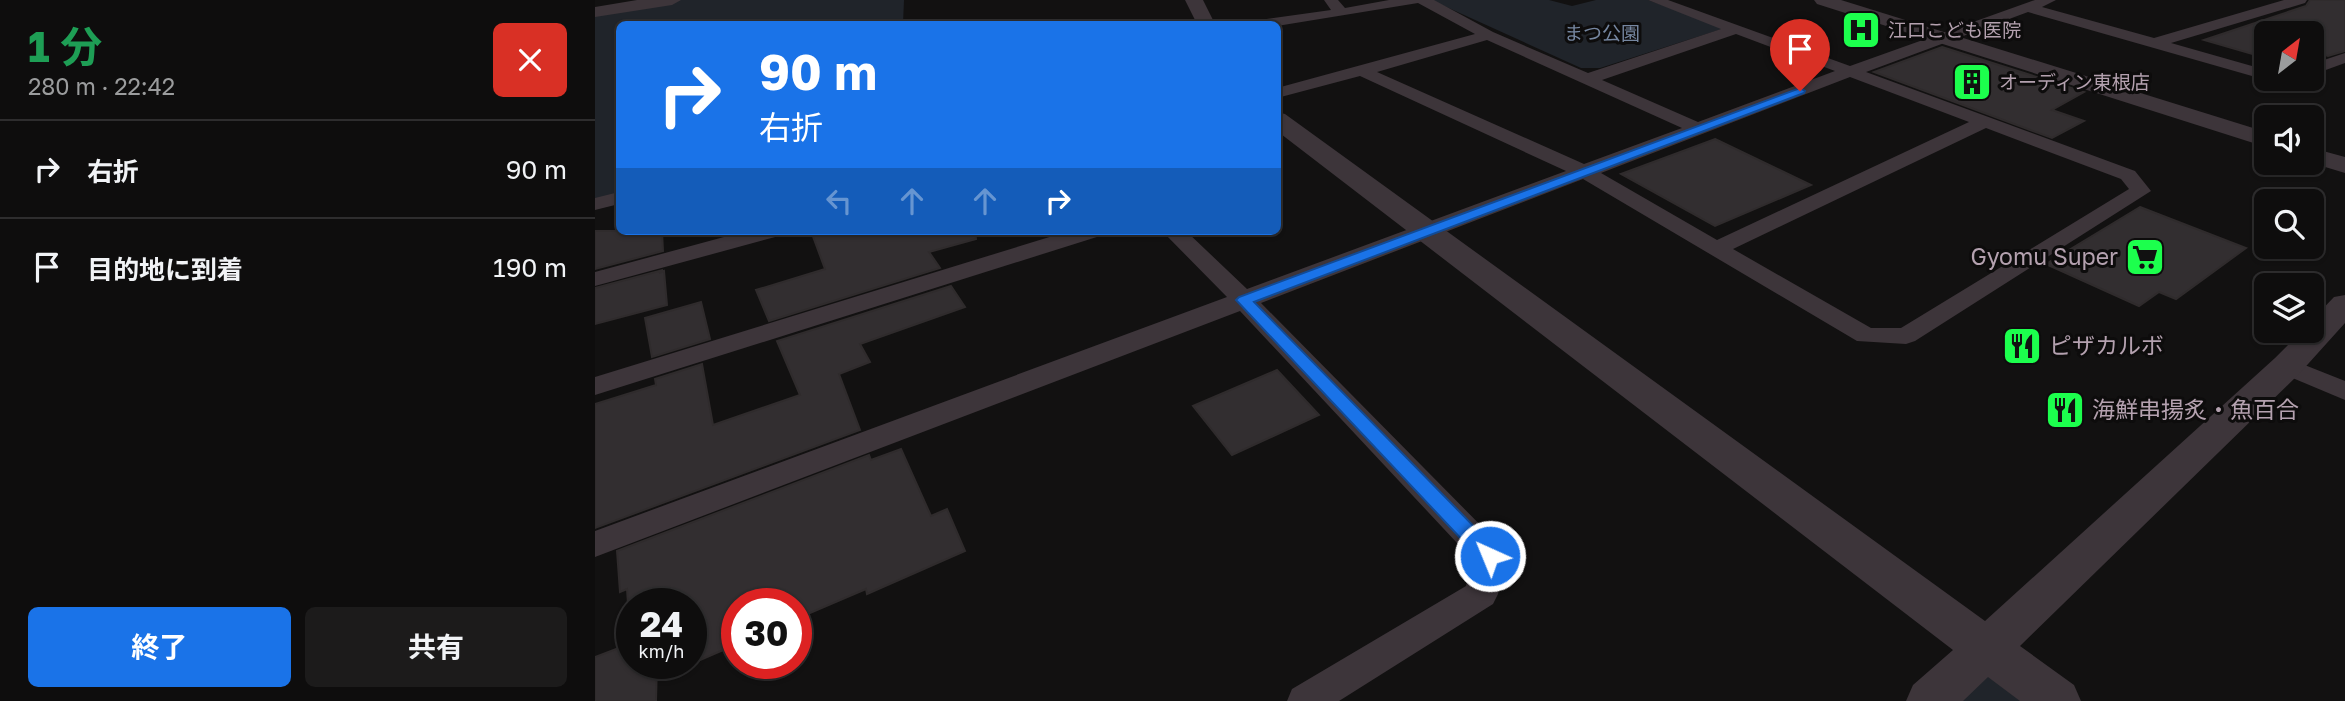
<!DOCTYPE html>
<html lang="ja">
<meta charset="utf-8">
<style>
:root{--surface:#0e0d0d;--page:#1c1b1b;--text:#f1f3f6;--muted:#9b9c9d;--line:#2e2d2e;--accent:#1a73e8}
body{margin:0;font-family:"Golos Text","Noto Sans JP",sans-serif;background:var(--page);color:var(--text);height:100vh;display:flex;flex-direction:column;font-size:26px;white-space:nowrap}
*{box-sizing:border-box;margin:0}
p{font-size:23px;color:var(--muted)}
.icon{flex:none;width:38px;height:38px;fill:none;stroke:currentColor;stroke-width:2;stroke-linecap:round;stroke-linejoin:round}
.map{position:relative;flex:1;overflow:hidden}
.sheet{display:flex;flex-direction:column;background:var(--surface);width:595px}
.sheet>*{flex:none}
.banner{position:absolute;left:21px;top:21px;width:665px;height:214px;border-radius:10px;box-shadow:0 2px 5px #0004,0 0 0 2px var(--line);background:#1a73e8;color:#fff;overflow:hidden}
.needle{width:46px;rotate:31deg}
.fabs{position:absolute;left:1659px;top:21px;display:grid;gap:14px}
.fabs a{display:grid;place-items:center;width:70px;height:70px;border-radius:10px;background:var(--surface);box-shadow:0 2px 5px #0004,0 0 0 2px var(--line);font-size:35px}
.speed{position:absolute;left:21px;top:588px;display:flex;gap:14px;font-size:35px;font-weight:700;text-align:center}
.speed>*{display:grid;place-content:center;width:91px;height:91px;border-radius:50%;background:var(--surface);box-shadow:0 2px 5px #0004,0 0 0 2px var(--line);line-height:1}
.speed small{font-size:18px;font-weight:400}
.speed .limit{border:10px solid #d22;background:#fff;color:#111}
.pin{position:absolute;display:grid;place-items:center;width:60px;height:60px;color:#fff;margin:-72px -30px;border-radius:50% 50% 50% 0;rotate:-45deg;box-shadow:0 0 7px #0007}
.pin .icon{rotate:45deg}
.me{position:absolute;width:77px;margin:-38px;rotate:316deg;stroke-linejoin:round;filter:drop-shadow(0 0 5px #0008)}
.turn{display:flex;align-items:center;gap:24px;height:147px;padding:0 28px;font-size:32px}
.turn .icon{width:91px;height:91px;stroke-width:2.5}
.turn b{display:block;font-size:49px;line-height:60px}
.lanes{display:flex;align-items:center;height:66px;padding:0 28px;background:#0003;justify-content:center;gap:35px;direction:ltr}
.lanes .off{opacity:.35}
.round{display:grid;place-items:center;flex:none;width:74px;height:74px;border-radius:10px;background:var(--page)}
.headline{display:flex;align-items:center;justify-content:space-between;height:119px;padding:0 28px}
h1{font-size:42px;font-weight:700;line-height:52px;color:#1e9e55}
.button{display:flex;gap:14px;margin-top:auto;padding:14px 28px}
.button a{flex:1;height:80px;border-radius:10px;background:var(--accent);color:#fff;font-size:28px;font-weight:700;line-height:80px;text-align:center}
.button a+a{background:var(--page);color:var(--text)}
ul{padding:0;list-style:none}
li{display:flex;align-items:center;gap:21px;height:98px;padding:0 28px;border-top:2px solid var(--line)}
li div{flex:1}
li b{display:block;font-size:26px}
li em{font-style:normal}
main{display:flex;flex:1;min-height:0}
.map>svg:first-child{display:block}
</style>
<main>
<section class="sheet">
<div class="headline"><div><h1>1 分</h1><p>280 m · 22:42</p></div><a class="round" style="background:#d93025;color:#fff"><svg class="icon" aria-label="close" viewBox="0 0 24 24"><path d="M6 6l12 12M18 6L6 18"/></svg></a></div>
<ul>
<li><svg class="icon" aria-label="right" viewBox="0 0 24 24"><path d="M7 20v-9h11M14 6l5 5-5 5"/></svg><div><b>右折</b></div><em>90 m</em></li>
<li><svg class="icon" aria-label="arrive" viewBox="0 0 24 24"><path d="M6 21V4h12l-3 4 3 4H6"/></svg><div><b>目的地に到着</b></div><em>190 m</em></li>
</ul>
<div class="button"><a>終了</a><a>共有</a></div>
</section>
<div class="map">
<svg width="1750" height="701" viewBox="0 0 1750 701">
<rect width="100%" height="100%" fill="#121111"/>
<g fill="#20242a">
<polygon points="77,0 309,0 308,24 24,24 24,198 0,204 0,12"/>
<polygon points="836,0 954,0 977,6 1001,0 1053,0 1130,28 1005,68 986,68"/>
<polygon points="1392,650 1462,701 1335,701"/>
</g>
<g fill="#322e30" stroke="#2f2b2c" stroke-width="2">
<polygon points="1715,0 1750,0 1750,51 1733,56 1717,51 1717,33 1671,33 1671,58 1609,40 1711,6"/>
<polygon points="1347,47 1489,92 1457,110 1489,121 1457,138 1279,72"/>
<polygon points="1120,139 1216,185 1120,226 1026,174"/>
<polygon points="1545,207 1651,248 1581,299 1564,292 1544,306 1451,264"/>
<polygon points="0,231 67,231 68,251 0,269"/>
<polygon points="216,231 380,231 381,239 334,252 345,268 174,321 161,290 230,269"/>
<polygon points="68,270 64,273 69,271 72,305 0,324 0,288"/>
<polygon points="356,286 370,307 265,344 275,362 244,374 265,430 0,528 0,404 61,385 60,379 107,364 118,425 205,395 182,341"/>
<polygon points="106,302 115,339 57,357 50,318"/>
<polygon points="682,370 724,415 637,455 598,406"/>
<polygon points="306,449 336,516 352,509 370,551 272,594 271,589 201,619 201,604 142,604 142,644 96,664 96,604 33,604 32,589 25,592 22,551 274,455 276,460"/>
<polygon points="37,643 37,663 62,663 61,701 0,701 0,657"/>
</g>
<g fill="none" stroke-linecap="round" stroke-linejoin="round">
<g fill="#3d353a" fill-rule="evenodd">
<path d="M729 0H743L750 8 794 0H839L898 32 993 73 1126 29 1053 0H1073L1255 66 1440 0H1461L1447 7 1559 38 1689 0H1712L1710 3 1576 43 1671 70V79H1676L1671 80 1433 12 1271 72 1540 171 1556 191 1320 341 1311 344 1262 341 988 179 666 303 907 547 912 556 903 594 898 604 744 701H692L697 689 871 586 877 559 645 311 0 557V531L632 297 567 231H591L652 289 971 171 765 76 682 98V88L880 34 823 3 682 26 657 24 664 20 736 10ZM1141 34 1240 71 1103 122 1007 80ZM892 40 1087 128 989 164 782 72ZM1255 77 1374 122 1122 240 1006 173ZM1391 128 1526 179 1534 189 1306 328H1276L1138 249Z"/>
<polygon points="1750,53 1750,63 1717,75 1717,64"/>
<polygon points="24,192 24,204 0,210 0,198"/>
<polygon points="151,231 187,231 184,236 0,286 0,272"/>
<polygon points="474,231 508,231 505,236 0,395 0,377"/>
<polygon points="1692,358 1750,381 1750,400 1683,372 1679,366 1683,360"/>
</g>
<g fill="#3d353a" fill-rule="evenodd">
<polygon points="42,0 86,0 77,5 0,17 0,7"/>
<polygon points="590,0 608,0 620,24 602,24"/>
<polygon points="1219,0 1246,0 1671,132 1671,147 1222,4"/>
<polygon points="682,112 690,114 1390,621 1680,358 1707,331 1717,331 1717,320 1739,297 1750,295 1750,323 1704,374 1425,646 1479,685 1486,701 1425,701 1393,677 1368,701 1311,701 1318,685 1358,650 682,131"/>
<polygon points="1717,148 1750,157 1750,173 1717,163"/>
</g>
</g>
<polygon fill="#1a73e8" stroke="#114b97" stroke-width="2" points="1205,88 1210,91 1209,93 659,302 902,550 905,556 902,562 895,564 888,562 641,300 644,297"/>
<defs>
<g id="hospital-square" transform="scale(2.0125)"><rect x="-9" y="-9" width="18" height="18" rx="4" fill="#1cff4d" stroke="#0d0c0c"/><path d="M-5-5h3v3.5h4V-5h3V5h-3V1.5h-4V5h-3Z" fill="#111"/></g>
<g id="building-square" transform="scale(2.0125)"><rect x="-9" y="-9" width="18" height="18" rx="4" fill="#1cff4d" stroke="#0d0c0c"/><path d="M-4-6H4V6H1V3H-1V6H-4ZM-2.5-4.3h1.7v1.8h-1.7ZM.8-4.3h1.7v1.8H.8ZM-2.5-1h1.7V.8h-1.7ZM.8-1h1.7V.8H.8Z" fill="#111"/></g>
<g id="supermarket-square" transform="scale(2.0125)"><rect x="-9" y="-9" width="18" height="18" rx="4" fill="#1cff4d" stroke="#0d0c0c"/><path d="M-6-5.5h2.5l.6 2H6L4.5 2H-2.5L-4.4-4H-6ZM-1.5 3.2a1.3 1.3 0 1 0 .1 0ZM3 3.2a1.3 1.3 0 1 0 .1 0Z" fill="#111"/></g>
<g id="restaurant-square" transform="scale(2.0125)"><rect x="-9" y="-9" width="18" height="18" rx="4" fill="#1cff4d" stroke="#0d0c0c"/><path d="M-5-6h1v4h1v-4h1v4h1v-4h1v5L-1.5 .5V6h-2V.5L-5-1ZM5-6V6H3V1.5H1.5Q1.5-4 5-6Z" fill="#111"/></g>
</defs>
<g fill-rule="evenodd">
<use href="#hospital-square" x="1266" y="30"/>
<use href="#building-square" x="1377" y="82"/>
<use href="#supermarket-square" x="1550" y="257"/>
<use href="#restaurant-square" x="1427" y="346"/>
<use href="#restaurant-square" x="1470" y="410"/>
</g>
<g text-anchor="middle" stroke-width="6" stroke-linejoin="round" paint-order="stroke">
<g font-size="19" fill="#b4a1af" stroke="#0d0c0c" text-anchor="start">
<text x="1293" y="37">江口こども医院</text>
<text x="1404" y="89">オーディン東根店</text>
</g>
<g font-size="19" fill="#7687a1" stroke="#0d0c0c">
<text x="1007" y="40">まつ公園</text>
</g>
<g font-size="23" fill="#b4a1af" stroke="#0d0c0c" text-anchor="start">
<text x="1523" y="265" text-anchor="end">Gyomu Super</text>
<text x="1454" y="354">ピザカルボ</text>
<text x="1497" y="418">海鮮串揚炙・魚百合</text>
</g>
</g>
</svg>
<div class="fabs">
<a><svg class="needle" viewBox="-14 -14 28 28"><path d="M0-13l5 13h-10z" fill="#e53935"/><path d="M0 13l5-13h-10z" fill="#9b9c9d"/></svg></a>
<a><svg class="icon" aria-label="sound" viewBox="0 0 24 24"><path d="M4 9h4l5-4v14l-5-4H4zM17 9q2 3 0 6"/></svg></a>
<a><svg class="icon" aria-label="search" viewBox="0 0 24 24"><circle cx="10" cy="10" r="6"/><path d="M15 15l6 6"/></svg></a>
<a><svg class="icon" aria-label="layers" viewBox="0 0 24 24"><path d="M12 4l9 5-9 5-9-5zM3 14l9 5 9-5"/></svg></a>
</div>
<div class="speed"><div>24<small>km/h</small></div><div class="limit">30</div></div>
<div class="pin" style="left:1205px;top:91px;background:#d93025"><svg class="icon" aria-label="arrive" viewBox="0 0 24 24"><path d="M6 21V4h12l-3 4 3 4H6"/></svg></div>
<svg class="me" style="left:895px;top:556px" viewBox="-20 -20 40 40"><circle r="17" fill="#1a73e8" stroke="#fff" stroke-width="3"/><path d="M0-11L8 9 0 5-8 9z" fill="#fff"/></svg>
<div class="banner">
<div class="turn"><svg class="icon" aria-label="right" viewBox="0 0 24 24"><path d="M7 20v-9h11M14 6l5 5-5 5"/></svg><div><b>90 m</b>右折</div></div>
<div class="lanes"><svg class="icon off" aria-label="left" viewBox="0 0 24 24"><path d="M17 20v-9H6M10 6l-5 5 5 5"/></svg><svg class="icon off" aria-label="ahead" viewBox="0 0 24 24"><path d="M12 20V5M6 11l6-6 6 6"/></svg><svg class="icon off" aria-label="ahead" viewBox="0 0 24 24"><path d="M12 20V5M6 11l6-6 6 6"/></svg><svg class="icon" aria-label="right" viewBox="0 0 24 24"><path d="M7 20v-9h11M14 6l5 5-5 5"/></svg></div>
</div>
</div>
</main>
